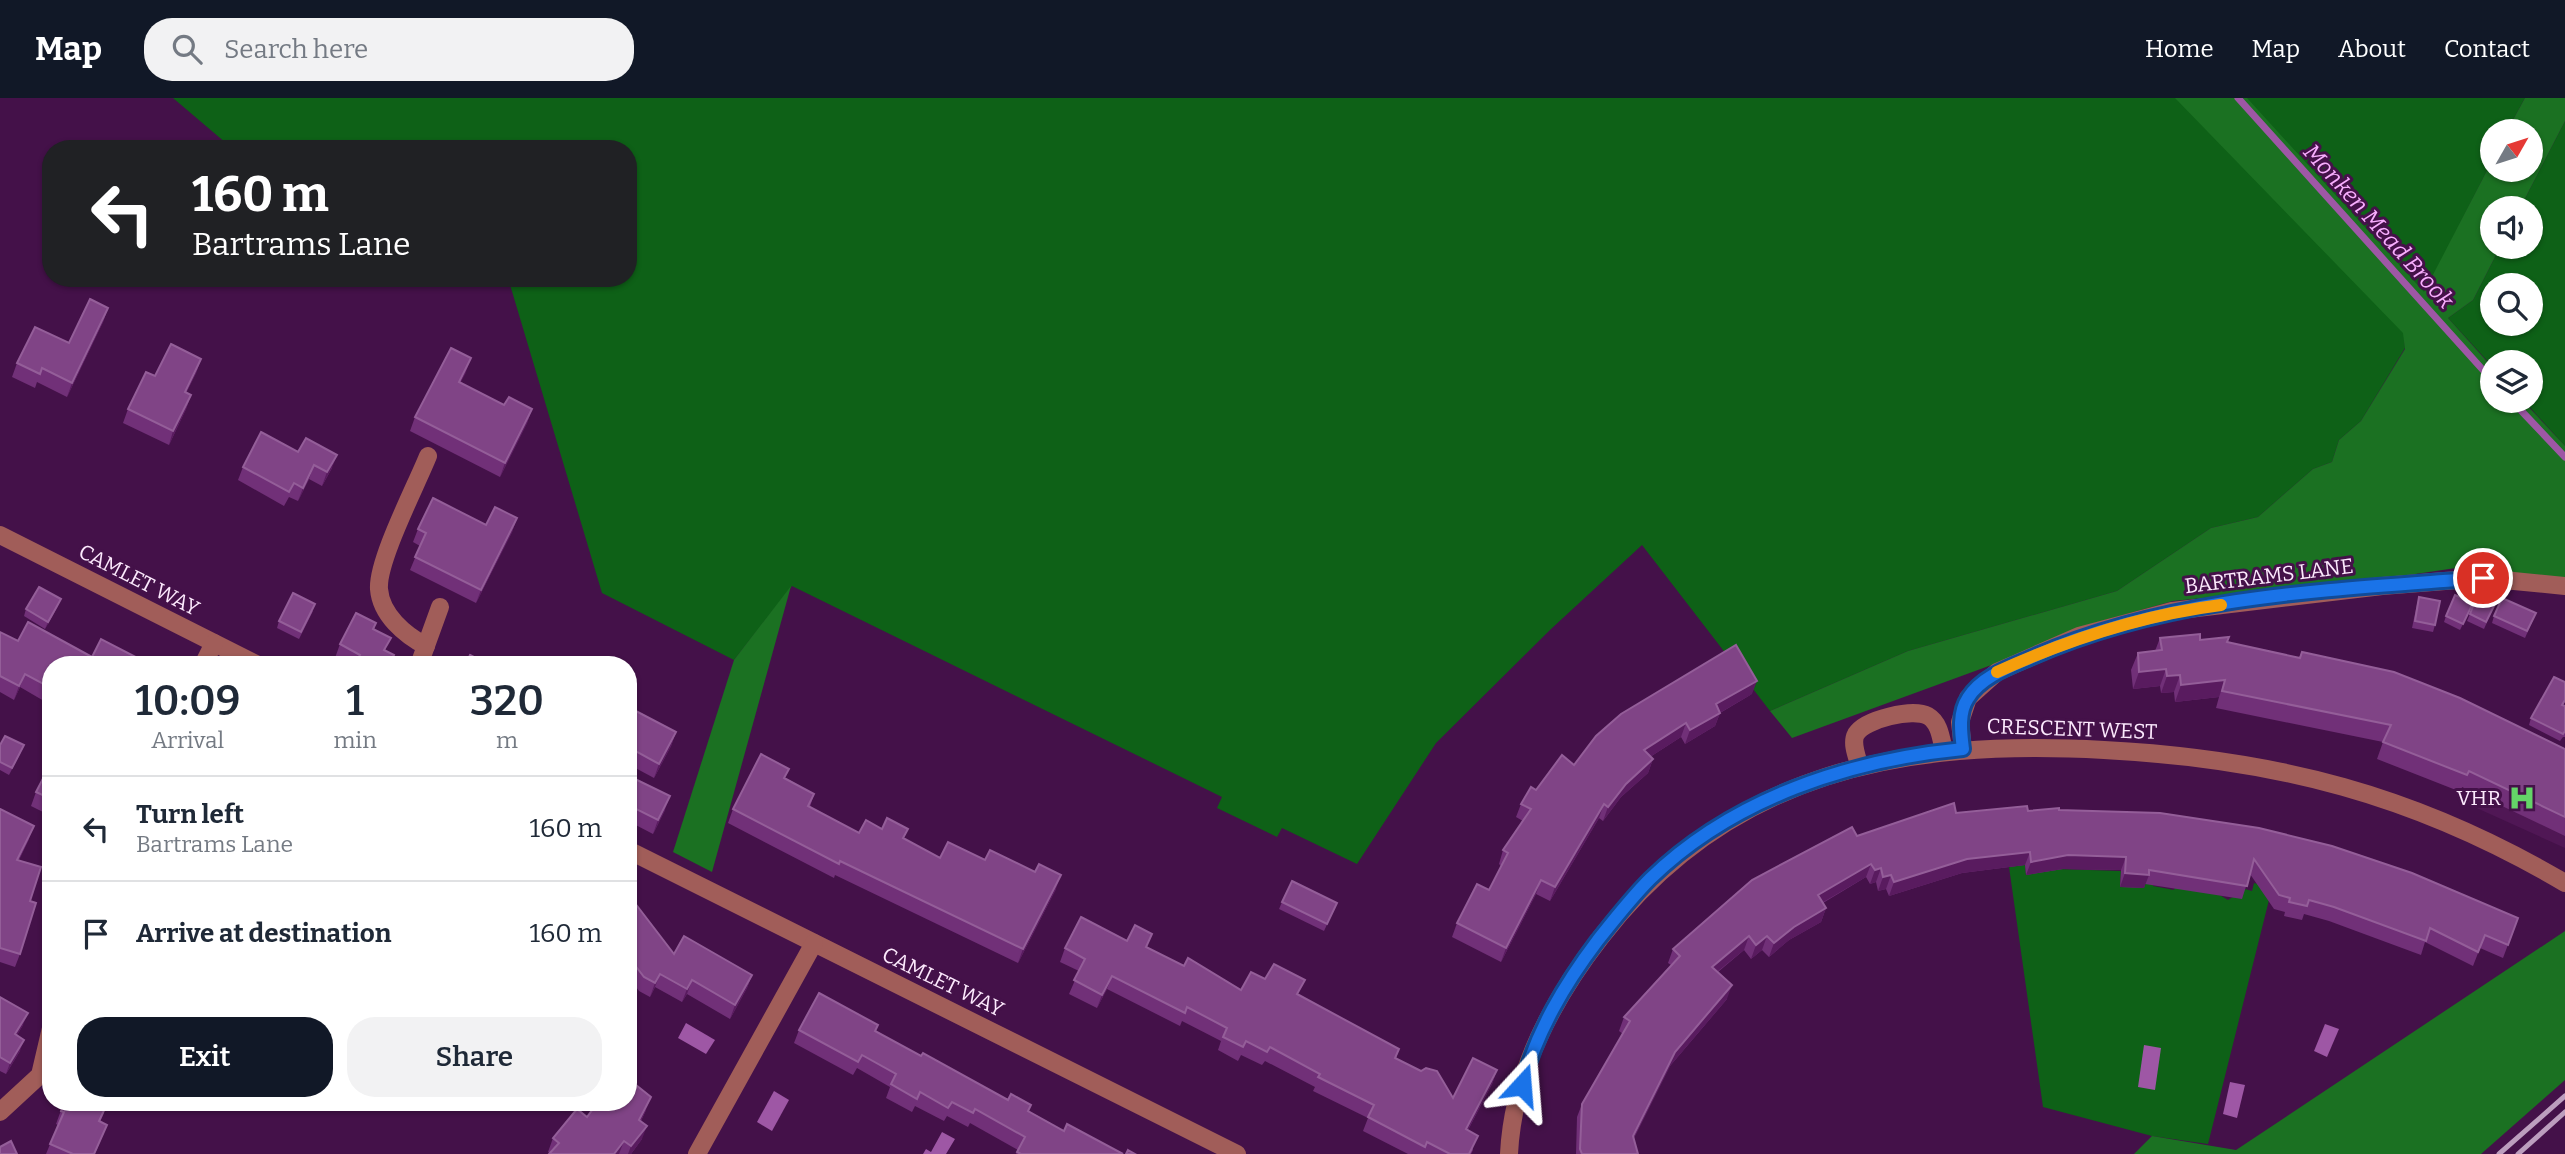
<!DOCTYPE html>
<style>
:root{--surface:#fff;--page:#f2f2f3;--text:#1f2937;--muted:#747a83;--line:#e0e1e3;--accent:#111827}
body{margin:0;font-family:Bitter,serif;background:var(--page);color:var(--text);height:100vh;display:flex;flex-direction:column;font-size:26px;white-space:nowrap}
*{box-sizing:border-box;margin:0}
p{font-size:23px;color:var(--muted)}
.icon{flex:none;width:38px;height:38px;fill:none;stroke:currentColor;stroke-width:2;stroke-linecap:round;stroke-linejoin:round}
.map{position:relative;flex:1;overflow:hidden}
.panel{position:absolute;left:42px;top:558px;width:595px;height:455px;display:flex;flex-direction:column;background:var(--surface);border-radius:28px;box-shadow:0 2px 5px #0004}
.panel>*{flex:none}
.top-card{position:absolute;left:42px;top:42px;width:595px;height:147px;border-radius:28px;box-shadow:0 2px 5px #0004;background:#202124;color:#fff;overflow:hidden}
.needle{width:46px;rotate:51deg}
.buttons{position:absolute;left:2480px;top:21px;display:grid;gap:14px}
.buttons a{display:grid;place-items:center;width:63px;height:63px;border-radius:50%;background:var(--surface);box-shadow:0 2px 5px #0004;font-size:35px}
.pin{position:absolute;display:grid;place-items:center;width:60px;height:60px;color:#fff;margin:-30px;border:4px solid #fff;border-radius:50%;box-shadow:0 2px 7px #0007}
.me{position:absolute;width:77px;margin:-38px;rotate:19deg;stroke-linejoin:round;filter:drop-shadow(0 0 5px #0008)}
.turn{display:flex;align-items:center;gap:24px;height:147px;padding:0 35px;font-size:32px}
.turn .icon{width:91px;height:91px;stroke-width:2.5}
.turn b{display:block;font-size:49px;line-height:60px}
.eta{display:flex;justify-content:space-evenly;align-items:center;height:119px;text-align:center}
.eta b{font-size:42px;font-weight:600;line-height:49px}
.primary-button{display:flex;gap:14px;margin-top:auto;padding:14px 35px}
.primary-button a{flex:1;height:80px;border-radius:28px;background:var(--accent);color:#fff;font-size:28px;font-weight:600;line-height:80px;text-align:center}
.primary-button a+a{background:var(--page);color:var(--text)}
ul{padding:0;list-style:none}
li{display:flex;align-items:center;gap:21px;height:105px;padding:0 35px;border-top:2px solid var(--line)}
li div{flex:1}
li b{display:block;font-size:26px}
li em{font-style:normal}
header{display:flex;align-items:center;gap:42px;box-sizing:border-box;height:98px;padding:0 35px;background:var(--accent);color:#fff}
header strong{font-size:33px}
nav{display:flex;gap:38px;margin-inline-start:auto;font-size:24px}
.search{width:490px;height:63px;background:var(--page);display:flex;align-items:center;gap:18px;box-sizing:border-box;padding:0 24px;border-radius:28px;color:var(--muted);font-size:26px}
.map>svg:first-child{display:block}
</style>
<header>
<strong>Map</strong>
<div class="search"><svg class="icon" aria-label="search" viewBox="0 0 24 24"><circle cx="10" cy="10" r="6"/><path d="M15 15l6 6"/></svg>Search here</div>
<nav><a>Home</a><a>Map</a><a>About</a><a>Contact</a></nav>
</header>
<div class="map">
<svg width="2565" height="1056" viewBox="0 0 2565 1056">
<rect width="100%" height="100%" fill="#441149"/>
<polygon fill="#501755" points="2486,641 2565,678 2565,750 2459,702"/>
<g fill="#0e6117" fill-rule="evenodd">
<polygon points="173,0 2525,0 2507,33 2492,33 2492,63 2404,235 2405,250 2361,323 2339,342 2332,364 2313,371 2258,419 2211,430 2117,493 1908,553 1770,613 1642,447 1551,531 1436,645 1357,766 1282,730 1277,739 1217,710 1222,699 792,488 734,562 602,495 508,180 628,180 628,51 233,51"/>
<path d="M2565 23V348L2524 303H2530V264H2492V268L2448 220 2473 202 2500 149H2530V110H2520ZM2492 187H2530V226H2492Z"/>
<polygon points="2025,767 2026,777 2056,771 2121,773 2120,789 2144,771 2155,772 2153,788 2174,792 2178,772 2228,802 2245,791 2252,793 2254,785 2272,790 2208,1046 2152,1038 2043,1009 2009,769"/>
</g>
<g fill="#1b7122">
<polygon points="2175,0 2247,0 2424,194 2492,63 2492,72 2530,72 2530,33 2507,33 2525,0 2565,0 2565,23 2520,110 2492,110 2492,149 2500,149 2473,202 2448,220 2492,269 2492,303 2523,303 2565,348 2565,480 2456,470 2361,484 2173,503 2091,526 1997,565 1792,640 1770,613 1908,553 2117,493 2211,430 2258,419 2313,371 2332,364 2339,342 2361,323 2405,251 2403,235"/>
<polygon points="791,488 712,774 673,754 734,562"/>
<polygon points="2565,833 2565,982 2481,1056 2134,1056 2152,1038 2236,1052"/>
</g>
<g fill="#9e57a5">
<polygon points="686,925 715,942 706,956 678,940"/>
<polygon points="2325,926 2339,931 2327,959 2314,953"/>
<polygon points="2144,947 2161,950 2155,992 2138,989"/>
<polygon points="2230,984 2245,987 2237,1020 2223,1016"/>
<polygon points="774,993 789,1002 772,1033 757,1024"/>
<polygon points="942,1034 955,1041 946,1056 923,1056 926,1051 931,1054"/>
</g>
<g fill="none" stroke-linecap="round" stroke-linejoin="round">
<g stroke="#9e57a5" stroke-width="7">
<polyline points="2238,0 2492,282"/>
<polyline points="2512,303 2565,359"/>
</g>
<g stroke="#a15d59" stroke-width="18">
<polyline points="0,437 258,567"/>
<path d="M426 548C405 537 381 517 379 491 377 463 416 388 428 358"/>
<polyline points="203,567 214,545"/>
<polyline points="419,567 440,509"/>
<polyline points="1963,651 1960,624 1968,600 1997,574 2079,538 2172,513 2382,488 2483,480 2565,488"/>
<path d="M1860 669C1857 659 1851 645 1856 636 1865 621 1913 610 1928 618 1940 625 1941 641 1944 653"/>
<polyline points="628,752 1237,1056"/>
<polyline points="0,1014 40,977 51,930"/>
<polyline points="697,1056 814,845"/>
<path d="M1509 1056C1513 975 1552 902 1601 839 1730 672 1904 641 2104 652 2276 661 2416 697 2565 785"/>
</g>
<g stroke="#bc9ebe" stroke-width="5">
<polyline points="2499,1056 2565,998"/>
<polyline points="2518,1056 2565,1014"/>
</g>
</g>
<g fill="#713078">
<polygon points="108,210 103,224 67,299 37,284 35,290 12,279 17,265 69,245"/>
<polygon points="201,261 196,275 186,295 191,297 186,311 169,347 123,325 128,311 155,278"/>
<polygon points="466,274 460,285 504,307 532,311 527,325 500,379 410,333 415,319"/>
<polygon points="298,354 332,370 322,388 309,381 298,403 289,399 284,408 238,382 243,369"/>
<polygon points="517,420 512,434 476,505 410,472 420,448 413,444 418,431 486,427"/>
<polygon points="2419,499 2435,527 2433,534 2412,530 2417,506"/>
<polygon points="58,508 45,531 24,518 26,511"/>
<polygon points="2470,512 2460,532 2444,524 2446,518"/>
<polygon points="313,513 299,541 277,530 279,523"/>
<polygon points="2492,513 2484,531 2467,523 2470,516"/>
<polygon points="2494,518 2533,522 2525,540 2492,525"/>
<polygon points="376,525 374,531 386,553 390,567 349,567 335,560 340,546"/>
<polygon points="0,534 18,543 92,559 151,567 51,567 51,593 50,592 44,603 20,589 14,602 0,594"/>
<polygon points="2160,540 2227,544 2299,560 2302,554 2565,651 2565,738 2462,689 2461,694 2377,661 2383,644 2216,610 2219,599 2175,604 2174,594 2161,595 2160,588 2133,591 2131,572 2138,555 2155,553"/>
<polygon points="1752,596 1720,615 1715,628 1685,646 1681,639 1650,659 1653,661 1648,675 1621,699 1603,723 1599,720 1550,803 1536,796 1501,864 1452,839 1457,825 1489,792 1501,768 1499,766 1503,752 1523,723 1516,719 1521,706 1536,692 1574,667"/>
<polygon points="2565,604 2563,607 2565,608 2565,639 2563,639 2560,643 2529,627 2531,620"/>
<polygon points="628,617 676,634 671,648 654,680 628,666"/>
<polygon points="0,647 21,654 9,677 0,672"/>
<polygon points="50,667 51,718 31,708 36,694"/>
<polygon points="786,680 814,696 810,709 859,735 904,741 940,760 985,762 1056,791 1018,865 835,777 834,780 728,725 733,711"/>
<polygon points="628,695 665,712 653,736 628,723"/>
<polygon points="0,711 29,741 19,762 30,803 20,856 15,869 0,864"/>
<polygon points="2059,712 2518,820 2503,860 2480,850 2473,868 2425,844 2421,857 2329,823 2304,816 2302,822 2284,818 2285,814 2274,811 2250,776 2242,801 2145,786 2144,790 2120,789 2121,772 2063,771 2026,777 2025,767 1962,775 1889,798 1886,791 1878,793 1876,784 1870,786 1866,779 1823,805 1826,810 1821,824 1789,842 1769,859 1762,852 1751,861 1744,852 1718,874 1727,901 1670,968 1634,1040 1638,1056 1576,1056 1577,1019 1582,1006 1623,936 1619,933 1624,919 1671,867 1668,865 1673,851 1857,738 1956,715"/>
<polygon points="628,796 674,856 752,877 747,890 730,921 687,896 682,904 655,889 650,899 639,893 628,878"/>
<polygon points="1282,804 1337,805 1324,833 1279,811"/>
<polygon points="1147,849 1184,868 1241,892 1299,897 1399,951 1396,960 1453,1000 1497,972 1492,986 1468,1032 1473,1052 1471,1056 1408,1056 1363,1033 1368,1020 1313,993 1315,989 1265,963 1262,967 1241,957 1238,963 1218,952 1221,943 1182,923 1180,928 1107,891 1097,910 1069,896 1079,873 1060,864 1065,850"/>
<polygon points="0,899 23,927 17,937 20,953 6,976 0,973"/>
<polygon points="799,932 876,933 921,958 1029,1013 1064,1033 1123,1056 1016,1056 1018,1052 970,1025 968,1029 947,1018 944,1023 915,1008 912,1014 886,1000 890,989 857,970 853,977 794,945"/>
<polygon points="64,1004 104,1015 100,1024 107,1027 95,1056 46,1056 58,1027 56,1026"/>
<polygon points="646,1012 641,1023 642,1041 631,1056 549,1056 550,1055 548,1054 553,1040 587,1019"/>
</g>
<g fill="#591b5f">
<polygon points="108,210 103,224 67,299 72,285"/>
<polygon points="471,260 466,274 454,298 459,284"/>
<polygon points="201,261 196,275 180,308 185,294"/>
<polygon points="191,297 186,311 169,347 173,333"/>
<polygon points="532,311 527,325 500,379 505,365"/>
<polygon points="337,357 332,370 322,388 327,374"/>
<polygon points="314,367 309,381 298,403 303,390"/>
<polygon points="517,420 512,434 476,505 481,492"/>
<polygon points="61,501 58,508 45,531 48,524"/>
<polygon points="2166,571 2160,588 2133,591 2139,574"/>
<polygon points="25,576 20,589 14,602 19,588"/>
<polygon points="2180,577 2174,594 2161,595 2167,578"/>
<polygon points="2225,582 2219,599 2175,604 2181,587"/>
<polygon points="1757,583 1752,596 1711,620 1716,606"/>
<polygon points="51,585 50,592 44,603 49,589"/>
<polygon points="1720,615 1715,628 1685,646 1690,632"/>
<polygon points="1686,625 1681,639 1639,666 1644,652"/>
<polygon points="676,634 671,648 654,680 659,666"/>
<polygon points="1653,661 1648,675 1621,699 1603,723 1608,709 1626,686"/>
<polygon points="670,698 665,712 653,736 658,722"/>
<polygon points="1604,706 1599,720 1550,803 1555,789"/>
<polygon points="34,728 29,741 12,775 17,762"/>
<polygon points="2030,754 2025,767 1962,775 1889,798 1894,784 1967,761"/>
<polygon points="2068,757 2126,759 2121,772 2063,771 2026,777 2031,764"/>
<polygon points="1871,766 1866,779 1813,810 1818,797"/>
<polygon points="1881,770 1876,784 1870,786 1875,772"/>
<polygon points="2125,775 2149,777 2144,790 2120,789"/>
<polygon points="1061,777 1056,791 1018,865 1023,851"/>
<polygon points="1891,777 1886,791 1878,793 1883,779"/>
<polygon points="1541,782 1536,796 1501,864 1506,850"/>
<polygon points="1826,810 1821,824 1789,842 1769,859 1774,845 1794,829"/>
<polygon points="1749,838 1744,852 1707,882 1712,869"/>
<polygon points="1767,838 1762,852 1751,861 1756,847"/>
<polygon points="660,876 655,889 650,899 655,885"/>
<polygon points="752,877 747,890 730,921 735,907"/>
<polygon points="1112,878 1107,891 1097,910 1102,897"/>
<polygon points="692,882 687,896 682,904 687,891"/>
<polygon points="1732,887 1727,901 1670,968 1628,1051 1633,1038 1675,954"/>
<polygon points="28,915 23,927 11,948 15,936"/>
<polygon points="24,942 20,953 6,976 10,965"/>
<polygon points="1497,972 1492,986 1461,1045 1466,1031"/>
<polygon points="651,999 646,1012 634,1036 639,1022"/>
<polygon points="647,1028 642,1041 631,1056 628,1056 631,1048"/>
<polygon points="624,1043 619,1056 614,1056"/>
</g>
<g fill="#804486" stroke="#945e99" stroke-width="2">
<polygon points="90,201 108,210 72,285 42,270 40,276 17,265 35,229 69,245"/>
<polygon points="171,246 201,261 185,294 191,297 173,333 128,311 146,274 155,278"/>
<polygon points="451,250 471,260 459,284 504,307 509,299 532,311 505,365 415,319"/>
<polygon points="261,334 298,354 306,340 337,357 327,374 314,367 303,390 294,385 289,394 243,369"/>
<polygon points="433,400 486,427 495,409 517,420 481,492 415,459 426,435 418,431"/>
<polygon points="39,489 61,501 48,524 26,511"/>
<polygon points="293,495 315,506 301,534 279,523"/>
<polygon points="2455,497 2473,505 2463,526 2446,518"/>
<polygon points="2477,498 2495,506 2486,524 2470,516"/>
<polygon points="2419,499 2440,503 2435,527 2415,523"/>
<polygon points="2502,500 2536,515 2527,533 2494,518"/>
<polygon points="356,515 376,525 373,531 391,540 384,552 394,557 389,567 355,567 360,557 340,546"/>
<polygon points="28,524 92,559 101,541 151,567 51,567 51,585 49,589 25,576 19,588 0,578 0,534 18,543"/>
<polygon points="2200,536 2200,542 2229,539 2227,544 2300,560 2302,554 2394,574 2460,600 2565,651 2565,719 2469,673 2467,677 2383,644 2391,627 2222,593 2225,582 2181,587 2180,577 2167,578 2166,571 2139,574 2138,555 2162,552 2160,540"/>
<polygon points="1736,547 1757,583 1716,606 1720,615 1690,632 1686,625 1644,652 1653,661 1626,686 1608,709 1604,706 1555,789 1541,782 1506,850 1457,825 1477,786 1489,792 1508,755 1503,752 1531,711 1521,706 1531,689 1536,692 1562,657 1574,667 1596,638 1621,616"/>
<polygon points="470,557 489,567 465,567"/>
<polygon points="2554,579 2565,584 2565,602 2562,607 2565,608 2565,633 2563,636 2531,620"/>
<polygon points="632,611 676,634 659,666 628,649 628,617"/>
<polygon points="5,638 24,647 12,670 0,664 0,647"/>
<polygon points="761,656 789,671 784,680 814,696 808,708 859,735 866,722 882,731 887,720 908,731 903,740 940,760 948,744 985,762 990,752 1035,774 1039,766 1061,777 1023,851 840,763 839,766 733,711"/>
<polygon points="50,667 51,667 51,701 36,694"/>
<polygon points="635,681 670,698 658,722 628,707 628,695"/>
<polygon points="1954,705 1956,715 2027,708 2028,713 2059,710 2059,712 2160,715 2259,730 2332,748 2412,775 2518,820 2508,847 2485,837 2478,854 2430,830 2426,843 2334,809 2309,802 2307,808 2289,804 2290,800 2279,797 2254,761 2247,788 2149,772 2149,777 2125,775 2126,759 2068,757 2031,764 2030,754 1967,761 1894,784 1891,777 1883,779 1881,770 1875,772 1871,766 1818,797 1826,810 1794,829 1774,845 1767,838 1756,847 1749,838 1712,869 1732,887 1675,954 1633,1038 1638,1056 1582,1056 1580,1051 1582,1006 1630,923 1624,919 1680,858 1673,851 1752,782 1852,729 1857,738"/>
<polygon points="0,711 34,728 17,762 41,769 30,803 36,805 20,856 0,850"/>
<polygon points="1292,783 1337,805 1327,826 1282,804"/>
<polygon points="628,796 674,856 684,838 752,877 735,907 692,882 687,891 660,876 655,885 644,879 628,858"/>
<polygon points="1081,819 1127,843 1135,827 1152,836 1146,849 1184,868 1188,860 1241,892 1251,874 1265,881 1274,866 1305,882 1297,896 1399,951 1395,960 1421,973 1426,970 1437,973 1453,1000 1473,960 1497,972 1466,1031 1478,1038 1469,1056 1450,1056 1427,1044 1425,1049 1368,1019 1374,1007 1318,979 1320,976 1270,949 1267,954 1246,943 1243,949 1223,939 1227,930 1187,909 1185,915 1112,878 1102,897 1074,882 1085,861 1065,850"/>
<polygon points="819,895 878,927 875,933 921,958 923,955 1008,1002 1011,996 1031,1007 1028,1013 1064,1033 1067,1026 1123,1056 1021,1056 1017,1054 1025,1039 975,1011 973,1015 952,1004 948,1010 920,994 917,1001 891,986 896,976 862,957 858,964 799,932"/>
<polygon points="0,899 28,915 15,936 24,942 10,965 0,959"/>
<polygon points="631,983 651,999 639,1022 647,1028 631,1048 624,1043 614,1056 549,1056 559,1045 553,1040 577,1011 587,1019 598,1004 628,1004 628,987"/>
<polygon points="64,1004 108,1004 99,1023 107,1027 94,1056 73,1056 50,1046 64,1014 61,1013"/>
<polygon points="11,1043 17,1056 0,1056 0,1049"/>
<polygon points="1128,1052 1135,1056 1126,1056"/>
</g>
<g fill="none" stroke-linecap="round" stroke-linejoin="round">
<g stroke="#114b97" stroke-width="18">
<path id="route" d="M1522 987C1537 933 1564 887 1598 842 1614 822 1631 800 1650 781 1733 700 1850 662 1963 651 1961 635 1958 615 1968 600 1981 579 2009 569 2030 560 2170 497 2331 492 2483 480"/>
</g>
<use href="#route" stroke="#1a73e8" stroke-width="12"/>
<path stroke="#f59e0b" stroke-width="12" d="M1997 574C2069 541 2142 517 2221 507"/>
</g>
<defs>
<g id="hospital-bare" transform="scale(2.1)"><path d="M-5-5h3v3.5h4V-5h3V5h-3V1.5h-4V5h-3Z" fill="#64d468" stroke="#441149" stroke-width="2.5" paint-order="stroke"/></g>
</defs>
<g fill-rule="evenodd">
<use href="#hospital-bare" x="2522" y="700"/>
</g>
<g text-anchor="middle" stroke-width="6" stroke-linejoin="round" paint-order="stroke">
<g font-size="21" fill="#fce9fd" stroke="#441149">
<text transform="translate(2269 478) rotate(-7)" y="7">BARTRAMS LANE</text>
<text transform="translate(139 482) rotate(27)" y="7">CAMLET WAY</text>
<text transform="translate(2072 631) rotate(2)" y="7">CRESCENT WEST</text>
<text transform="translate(943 884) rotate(26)" y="7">CAMLET WAY</text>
</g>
<g font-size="21" fill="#fce9fd" stroke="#441149" text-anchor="end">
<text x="2501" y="707">VHR</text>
</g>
<g font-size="23" font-style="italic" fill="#f8aefe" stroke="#441149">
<text transform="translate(2379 128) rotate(48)" y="8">Monken Mead Brook</text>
</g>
</g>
</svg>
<div class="buttons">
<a><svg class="needle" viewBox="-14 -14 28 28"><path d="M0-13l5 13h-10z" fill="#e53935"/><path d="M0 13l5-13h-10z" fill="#747a83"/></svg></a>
<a><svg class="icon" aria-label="sound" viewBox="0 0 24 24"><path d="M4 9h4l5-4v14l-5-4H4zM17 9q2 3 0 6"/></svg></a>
<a><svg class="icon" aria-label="search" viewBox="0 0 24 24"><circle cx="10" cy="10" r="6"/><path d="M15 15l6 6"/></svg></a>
<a><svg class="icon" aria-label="layers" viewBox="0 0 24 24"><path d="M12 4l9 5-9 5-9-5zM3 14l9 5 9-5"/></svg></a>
</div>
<div class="pin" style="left:2483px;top:480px;background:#d93025"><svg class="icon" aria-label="arrive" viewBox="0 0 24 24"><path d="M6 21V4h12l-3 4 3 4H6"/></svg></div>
<svg class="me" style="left:1522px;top:987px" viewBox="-20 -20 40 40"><path d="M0-17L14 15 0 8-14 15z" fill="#1a73e8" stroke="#fff" stroke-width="4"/></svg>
<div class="top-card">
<div class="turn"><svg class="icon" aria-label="left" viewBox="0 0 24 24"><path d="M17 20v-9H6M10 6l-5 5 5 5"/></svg><div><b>160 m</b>Bartrams Lane</div></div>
</div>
<section class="panel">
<div class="eta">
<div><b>10:09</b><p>Arrival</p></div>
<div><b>1</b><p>min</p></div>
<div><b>320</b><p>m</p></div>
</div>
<ul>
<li><svg class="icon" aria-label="left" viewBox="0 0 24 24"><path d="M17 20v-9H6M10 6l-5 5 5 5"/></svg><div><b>Turn left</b><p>Bartrams Lane</p></div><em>160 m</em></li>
<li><svg class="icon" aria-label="arrive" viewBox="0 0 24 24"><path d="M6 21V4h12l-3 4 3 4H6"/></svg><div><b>Arrive at destination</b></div><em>160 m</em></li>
</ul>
<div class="primary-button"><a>Exit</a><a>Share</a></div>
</section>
</div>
